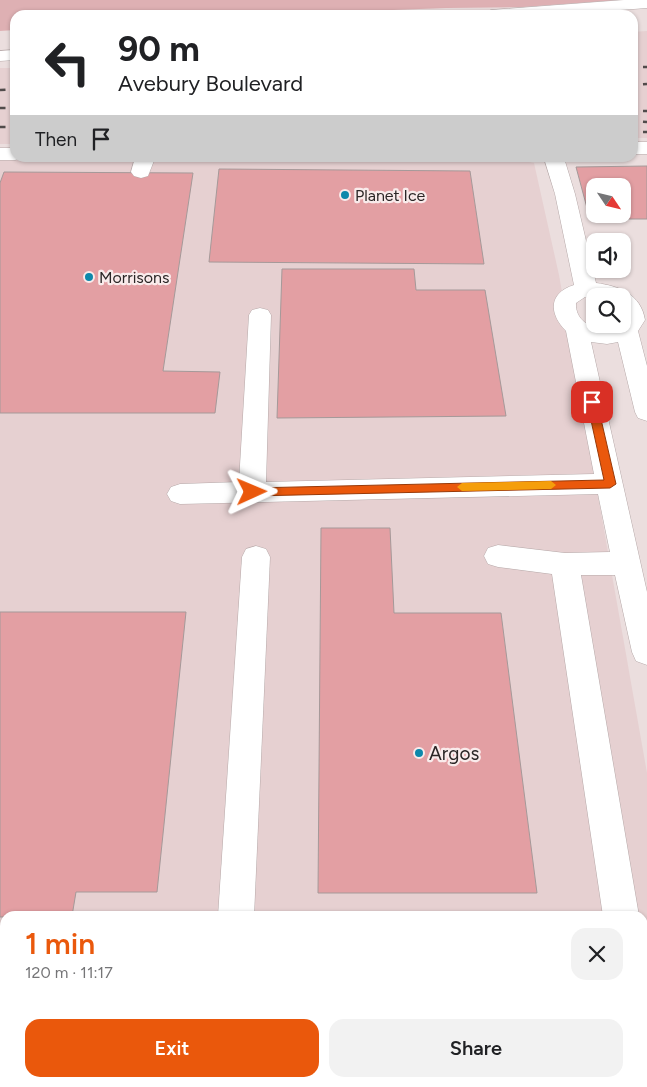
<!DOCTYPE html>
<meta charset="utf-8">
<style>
:root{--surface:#fff;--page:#f2f2f2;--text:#202124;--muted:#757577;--accent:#ea580c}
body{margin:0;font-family:Figtree,sans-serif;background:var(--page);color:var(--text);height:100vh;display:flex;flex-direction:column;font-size:19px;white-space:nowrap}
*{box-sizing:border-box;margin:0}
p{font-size:16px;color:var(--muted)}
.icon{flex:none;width:28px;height:28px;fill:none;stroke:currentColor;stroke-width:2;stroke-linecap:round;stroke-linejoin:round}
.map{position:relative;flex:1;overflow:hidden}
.panel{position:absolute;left:0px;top:911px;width:648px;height:176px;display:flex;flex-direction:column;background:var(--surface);border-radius:15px 15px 0 0;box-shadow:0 1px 4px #0004}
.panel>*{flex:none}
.top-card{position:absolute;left:10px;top:10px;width:628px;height:152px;border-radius:15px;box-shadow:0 1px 4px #0004;background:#fff;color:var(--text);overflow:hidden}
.needle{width:32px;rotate:125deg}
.buttons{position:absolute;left:586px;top:178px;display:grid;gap:10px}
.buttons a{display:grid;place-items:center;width:45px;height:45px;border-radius:10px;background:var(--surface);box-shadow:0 1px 4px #0004;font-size:25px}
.pin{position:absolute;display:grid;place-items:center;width:42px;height:42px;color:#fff;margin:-21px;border-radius:10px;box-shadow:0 2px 8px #0006}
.me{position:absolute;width:55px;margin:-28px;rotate:89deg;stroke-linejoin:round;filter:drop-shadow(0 0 4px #0008)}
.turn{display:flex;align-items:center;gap:18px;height:105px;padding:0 25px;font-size:22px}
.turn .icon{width:65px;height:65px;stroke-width:2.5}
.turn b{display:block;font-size:35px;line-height:42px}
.then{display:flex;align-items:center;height:48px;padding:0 25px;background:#0003;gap:10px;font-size:19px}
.round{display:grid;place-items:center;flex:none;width:52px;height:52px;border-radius:15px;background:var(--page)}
.head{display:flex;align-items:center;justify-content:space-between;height:85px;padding:0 25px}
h1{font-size:30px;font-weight:600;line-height:38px;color:var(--accent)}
.cta{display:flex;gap:10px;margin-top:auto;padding:10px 25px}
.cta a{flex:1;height:58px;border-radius:15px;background:var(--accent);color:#fff;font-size:20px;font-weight:600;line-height:58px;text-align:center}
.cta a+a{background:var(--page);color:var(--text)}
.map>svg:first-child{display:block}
</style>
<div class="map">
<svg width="647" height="1087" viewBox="0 0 647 1087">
<rect width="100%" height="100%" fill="#ebdede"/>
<g fill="#e6d0d1" fill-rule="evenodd">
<polygon points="647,31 647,138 633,138 632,32"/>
<rect x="0" y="68" width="15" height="76"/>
<path d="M0 156 15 158H424L519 160 534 163 559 275 647 773V1087H0ZM5 916H642V1082H5Z"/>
</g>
<polygon fill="#deb0b3" points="0,0 620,0 523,7 446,8 260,15 15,15 15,30 0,31"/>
<g fill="#e39fa3" stroke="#a59999" fill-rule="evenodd">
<path d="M647 166V219H590L576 167ZM595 186H622V214H595Z"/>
<polygon points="219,169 470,171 484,264 209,262"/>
<polygon points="4,172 193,173 163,371 220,372 215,413 0,413 0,183"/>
<polygon points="282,269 414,269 416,290 485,290 506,416 277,418"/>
<polygon points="321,528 390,528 394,613 501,613 537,893 318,893"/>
<polygon points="0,612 186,612 157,892 76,892 72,916 0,917"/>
</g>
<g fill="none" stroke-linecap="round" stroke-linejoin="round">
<g stroke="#b6a9a9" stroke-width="1">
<g id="minor">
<rect x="632" y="142" width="15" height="12"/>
<polygon points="0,148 15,148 15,158 22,158 15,160 0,160"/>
<polygon points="135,158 155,158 148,176 141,178 134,176 131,172"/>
<path d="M544 158H564L575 194 596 283C619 286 641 294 645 320L638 331 647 366V421L638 418 635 412 618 342 607 344 591 342 647 592V665L636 661 632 652 615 575H581L639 916H603L552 574 498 567 488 564 484 556 488 548 498 545 565 553 610 552 598 494 180 504 171 501 167 494 171 487 180 484 239 482 249 315 252 310 260 308 268 310 271 315 266 482 594 474 566 331C549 314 548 293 574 285L555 194ZM622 296V324C617 324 613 328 607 328 590 329 575 320 576 303L585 297Z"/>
<polygon points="256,546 266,549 270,557 254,916 218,916 242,557 246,549"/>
<rect x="0" y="947" width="5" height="36"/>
<polygon points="520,1082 559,1082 560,1087 520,1087"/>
</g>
</g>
<g stroke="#b6a9a9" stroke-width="1">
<g id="highway">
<polygon points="624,0 647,0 647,8 553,15 483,15 485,12 491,10"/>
<polygon points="15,50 15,60 0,61 0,51"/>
</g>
</g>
<use href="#minor" fill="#fff" fill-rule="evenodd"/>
<use href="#highway" fill="#fff" fill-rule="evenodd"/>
<g stroke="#514b4b" stroke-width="2.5" stroke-dasharray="5.5 5.5" stroke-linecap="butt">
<polyline points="632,67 647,67"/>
<polyline points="632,85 647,84"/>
<polyline points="0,90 15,89"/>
<polyline points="0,108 15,108"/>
<polyline points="632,111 647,111"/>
<polyline points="632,121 647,122"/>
<polyline points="0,127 15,127"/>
<polyline points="632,132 647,132"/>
</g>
</g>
<polygon fill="#ea580c" stroke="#983908" points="592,398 597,402 616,484 610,488 252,496 246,492 252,488 604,480 587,402"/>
<polygon fill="#f59e0b" points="551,481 556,485 551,489 462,491 457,487 462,483"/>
<g fill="#0e88ab" stroke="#f9ebeb" stroke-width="2">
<circle cx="345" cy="195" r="5"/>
<circle cx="89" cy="277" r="5"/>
<circle cx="419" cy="753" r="5"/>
</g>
<g text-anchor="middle" stroke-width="4.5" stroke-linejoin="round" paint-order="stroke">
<g font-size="16" fill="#2b2626" stroke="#f9ebeb" text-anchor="start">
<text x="355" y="201">Planet Ice</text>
<text x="99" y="283">Morrisons</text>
</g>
<g font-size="19" fill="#2b2626" stroke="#f9ebeb" text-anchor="start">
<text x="429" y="760">Argos</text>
</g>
</g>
</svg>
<div class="buttons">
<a><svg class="needle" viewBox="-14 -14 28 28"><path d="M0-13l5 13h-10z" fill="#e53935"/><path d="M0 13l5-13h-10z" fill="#757577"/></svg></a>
<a><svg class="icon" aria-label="sound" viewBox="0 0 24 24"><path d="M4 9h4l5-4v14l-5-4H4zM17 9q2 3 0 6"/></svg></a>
<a><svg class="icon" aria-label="search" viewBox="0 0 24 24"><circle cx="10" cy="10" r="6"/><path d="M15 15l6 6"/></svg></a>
</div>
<div class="pin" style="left:592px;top:402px;background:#d93025"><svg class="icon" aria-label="arrive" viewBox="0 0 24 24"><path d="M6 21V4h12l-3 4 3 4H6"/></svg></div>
<svg class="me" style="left:252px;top:492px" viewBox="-20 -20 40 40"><path d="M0-17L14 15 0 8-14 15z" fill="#ea580c" stroke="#fff" stroke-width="4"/></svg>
<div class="top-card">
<div class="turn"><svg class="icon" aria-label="left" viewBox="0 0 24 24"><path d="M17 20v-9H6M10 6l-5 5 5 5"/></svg><div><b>90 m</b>Avebury Boulevard</div></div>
<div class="then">Then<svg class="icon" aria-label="arrive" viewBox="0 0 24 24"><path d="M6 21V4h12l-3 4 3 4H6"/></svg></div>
</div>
<section class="panel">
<div class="head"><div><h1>1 min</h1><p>120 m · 11:17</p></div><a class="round"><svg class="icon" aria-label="close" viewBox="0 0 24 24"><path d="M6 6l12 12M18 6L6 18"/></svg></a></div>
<div class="cta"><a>Exit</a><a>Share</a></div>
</section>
</div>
